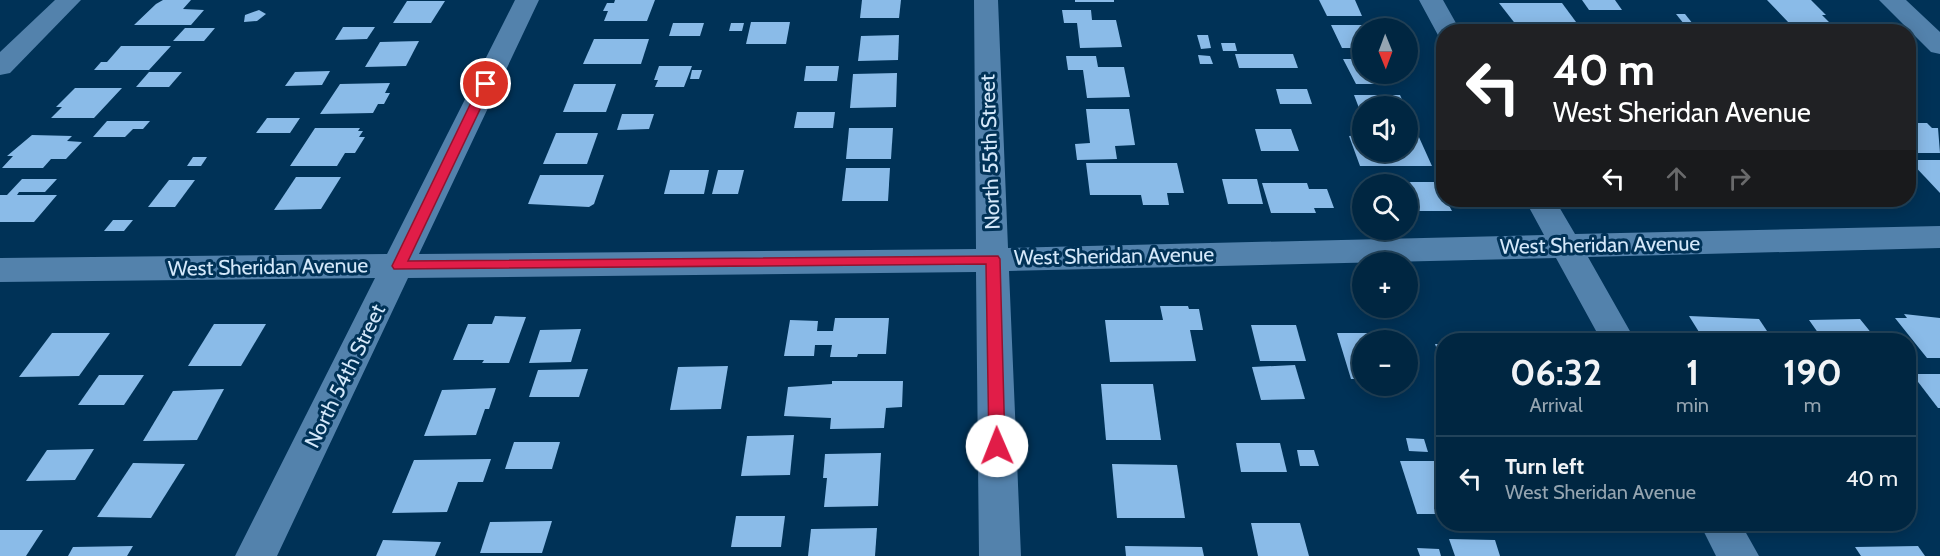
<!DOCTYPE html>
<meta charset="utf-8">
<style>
:root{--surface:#002641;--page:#0a2e48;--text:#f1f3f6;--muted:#95a5b1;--line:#22435a}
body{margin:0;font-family:Cabin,sans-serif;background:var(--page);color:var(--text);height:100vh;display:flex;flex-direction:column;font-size:22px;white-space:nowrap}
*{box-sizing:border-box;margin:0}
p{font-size:20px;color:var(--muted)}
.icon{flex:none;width:33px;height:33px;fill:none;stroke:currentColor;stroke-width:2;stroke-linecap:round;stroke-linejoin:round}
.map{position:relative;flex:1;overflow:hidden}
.drawer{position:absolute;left:1436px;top:333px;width:480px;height:198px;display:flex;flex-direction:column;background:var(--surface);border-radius:24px;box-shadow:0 3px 15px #0003,0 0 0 2px var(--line)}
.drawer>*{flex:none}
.hud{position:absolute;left:1436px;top:24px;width:480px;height:183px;border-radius:24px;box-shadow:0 3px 15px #0003,0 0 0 2px var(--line);background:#202124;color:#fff;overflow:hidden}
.needle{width:39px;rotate:179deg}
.buttons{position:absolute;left:1352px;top:18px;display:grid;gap:12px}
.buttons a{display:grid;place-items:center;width:66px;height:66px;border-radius:50%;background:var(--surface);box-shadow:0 3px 15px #0003,0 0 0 2px var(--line);font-size:30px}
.pin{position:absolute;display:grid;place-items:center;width:51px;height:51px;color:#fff;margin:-26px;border:3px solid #fff;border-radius:50%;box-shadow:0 2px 6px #0007}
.me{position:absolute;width:66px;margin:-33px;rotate:359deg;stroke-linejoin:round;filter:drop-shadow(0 0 4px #0008)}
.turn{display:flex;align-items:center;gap:21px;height:126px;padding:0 18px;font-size:27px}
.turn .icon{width:78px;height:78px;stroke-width:2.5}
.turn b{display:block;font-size:42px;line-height:51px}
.lanes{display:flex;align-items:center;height:57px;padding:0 18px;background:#0003;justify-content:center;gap:30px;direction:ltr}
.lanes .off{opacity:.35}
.eta{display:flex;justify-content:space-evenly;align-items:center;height:102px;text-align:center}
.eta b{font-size:36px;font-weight:800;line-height:42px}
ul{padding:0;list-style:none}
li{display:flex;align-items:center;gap:18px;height:84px;padding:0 18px;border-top:2px solid var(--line)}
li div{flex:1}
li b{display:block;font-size:22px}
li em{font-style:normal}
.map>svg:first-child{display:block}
</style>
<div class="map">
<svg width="1940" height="556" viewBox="0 0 1940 556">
<rect width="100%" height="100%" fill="#003257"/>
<g fill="#8abbe8">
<polygon points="163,0 191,0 183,9 204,10 191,25 134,25 156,4"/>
<polygon points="615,0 655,0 647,21 604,21 608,11 603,11 607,3 614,3"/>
<polygon points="862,0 901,0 899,18 860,18"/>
<rect x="1075" y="0" width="39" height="2"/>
<polygon points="1319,0 1355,0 1362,16 1327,16"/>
<polygon points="1582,0 1615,0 1622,10 1589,10"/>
<polygon points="1767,0 1811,0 1826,15 1822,15 1829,22 1789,23"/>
<polygon points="407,1 445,1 431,23 393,23"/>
<polygon points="1499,3 1562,3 1579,26 1517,26"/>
<polygon points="259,10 266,14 257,21 244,22 245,15"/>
<polygon points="1062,10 1091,10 1092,20 1116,20 1122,47 1080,48 1077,23 1064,23"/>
<polygon points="1676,14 1685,14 1693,24 1684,24"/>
<polygon points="751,22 790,22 786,44 746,44"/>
<polygon points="673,23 704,23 700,36 669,36"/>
<polygon points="731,23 744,23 742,31 729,31"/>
<polygon points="1331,25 1367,25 1369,28 1362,28 1362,48 1342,48"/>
<polygon points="1777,26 1782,32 1750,32 1746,27"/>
<polygon points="343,27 375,27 367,39 335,40"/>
<polygon points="185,28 215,28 204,41 173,41"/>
<polygon points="1598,28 1626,28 1629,32 1601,32"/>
<polygon points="899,35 898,60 858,61 861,36"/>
<polygon points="1197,35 1208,35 1211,48 1201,49"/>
<polygon points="594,39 649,39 641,64 583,64"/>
<polygon points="419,41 406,66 365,67 380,42"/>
<polygon points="1221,43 1235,43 1237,51 1223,51"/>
<polygon points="121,46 171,46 149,70 94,70 101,62 107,62"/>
<polygon points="1235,54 1293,54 1298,68 1239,68"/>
<polygon points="1198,55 1210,56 1213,64 1200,64"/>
<polygon points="1066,56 1096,56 1098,67 1124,67 1130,97 1087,98 1083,70 1068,70"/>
<polygon points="1343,59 1362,59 1362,74 1387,74 1392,84 1356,84"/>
<polygon points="659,66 692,66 684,87 655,87 658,80 654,80"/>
<polygon points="806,66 839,66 837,81 804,81"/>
<polygon points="692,70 702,70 699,79 690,79"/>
<polygon points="330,71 322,85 285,86 295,72"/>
<polygon points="149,72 182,72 169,87 136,87"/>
<polygon points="897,73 896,107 850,108 853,74"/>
<polygon points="390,83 385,93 390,93 384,104 378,104 373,113 320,114 340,84"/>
<polygon points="574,84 616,84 606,112 563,112"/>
<polygon points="75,88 122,88 94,118 51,118 62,107 56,107"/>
<polygon points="1276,89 1307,89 1312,104 1280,104"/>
<polygon points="1354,95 1400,95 1405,106 1359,108"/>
<polygon points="1086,109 1129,109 1135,145 1115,146 1117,159 1077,160 1075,144 1090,143"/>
<polygon points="797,112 835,112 833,128 794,128"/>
<polygon points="622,114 654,114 649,129 617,130"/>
<polygon points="267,118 300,118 290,133 256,133"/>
<polygon points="107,121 150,121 143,129 133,129 125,137 93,137"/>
<polygon points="1908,123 1927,123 1932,128 1938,128 1940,153 1910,153 1908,151"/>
<polygon points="315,128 360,128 358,131 363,131 359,137 365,137 355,153 345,153 337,166 290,166"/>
<polygon points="849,128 893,128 891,159 846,159"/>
<polygon points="1255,129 1291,129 1299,151 1261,151"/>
<polygon points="556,133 598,133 587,164 543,164"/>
<polygon points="32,135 72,136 67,141 82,142 66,159 51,159 43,168 2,168 13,156 7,156"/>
<polygon points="1362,135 1362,152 1407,152 1407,135 1418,135 1432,166 1360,166 1349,136"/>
<polygon points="193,157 207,157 201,166 187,166"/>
<polygon points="1909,160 1940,160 1940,193"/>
<polygon points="1086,163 1177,163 1184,193 1167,193 1169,205 1143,205 1141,195 1090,195"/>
<polygon points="846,168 890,168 888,201 842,201"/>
<polygon points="670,170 709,170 704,194 664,194"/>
<polygon points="718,170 744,170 738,194 712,194"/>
<polygon points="540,175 604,175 594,204 589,207 528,204"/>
<polygon points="296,177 341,177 321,209 274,210"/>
<polygon points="22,179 57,179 45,192 19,192 17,195 57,195 34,222 0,222 0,195 7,195"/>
<polygon points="1222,179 1257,179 1263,204 1228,204"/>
<polygon points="169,180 195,180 175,207 148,207"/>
<polygon points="1378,182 1438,182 1443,192 1443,200 1446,200 1452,211 1407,211 1407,184 1379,184"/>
<polygon points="1262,183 1307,183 1309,189 1327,189 1334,208 1314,208 1316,213 1271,213"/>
<polygon points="113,220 133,220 124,231 104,231"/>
<polygon points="1160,306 1188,306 1189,309 1199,309 1203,330 1190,330 1196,361 1110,362 1105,320 1163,320"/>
<polygon points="1904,314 1940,318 1940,358 1927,358 1895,318 1907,318"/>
<polygon points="495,316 526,317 509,363 482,363 484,360 453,360 468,324 492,324"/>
<polygon points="1689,316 1759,319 1773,340 1704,340"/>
<polygon points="835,318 889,318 886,354 858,354 857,357 830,357 832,345 815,345 814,356 784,356 790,320 818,321 817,331 833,331"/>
<polygon points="1860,319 1877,340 1806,340 1803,337 1821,337 1809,320"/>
<polygon points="214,324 266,324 241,366 188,366"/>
<polygon points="1251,325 1296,325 1306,361 1260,361"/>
<polygon points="581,329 571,362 529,363 540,330"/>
<polygon points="52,333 110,333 79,376 19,377"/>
<polygon points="1337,333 1385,333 1388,340 1362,340 1362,379 1351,379"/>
<polygon points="1446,337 1511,337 1513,340 1447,340"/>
<polygon points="1435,344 1443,344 1443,365"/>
<polygon points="1295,365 1305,399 1261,400 1252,367"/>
<polygon points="728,366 721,409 670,410 678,367"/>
<polygon points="588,369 579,397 529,397 538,370"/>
<polygon points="1912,374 1940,374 1940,408 1938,408"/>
<polygon points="99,375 144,375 124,405 78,405"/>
<polygon points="832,381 903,381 902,407 886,408 884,428 830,429 831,418 784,416 788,387 832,384"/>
<polygon points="1101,384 1153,384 1161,440 1106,440"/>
<polygon points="496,388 489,409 485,409 476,435 424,436 442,390"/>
<polygon points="224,389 197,440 143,441 173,391"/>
<polygon points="794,435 790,475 741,476 747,436"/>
<polygon points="1406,438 1424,439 1428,452 1409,451"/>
<polygon points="514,442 560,442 552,469 505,469"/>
<polygon points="1236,443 1280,443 1287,472 1241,472"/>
<polygon points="94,449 75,480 26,481 47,450"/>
<polygon points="1297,450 1314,450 1319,466 1300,466"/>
<polygon points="881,453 878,506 824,507 827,478 823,478 825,454"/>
<polygon points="491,459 483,482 458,482 447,512 392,513 414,460"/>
<polygon points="1400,461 1443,461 1443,514 1417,514"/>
<polygon points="133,463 185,464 151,518 97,517"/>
<polygon points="1112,464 1177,465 1185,518 1117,518"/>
<polygon points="736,516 785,516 781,547 731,547"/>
<polygon points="552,521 542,553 480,553 490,522"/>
<polygon points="1251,523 1300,523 1309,556 1258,556"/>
<polygon points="1529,524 1596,524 1599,530 1532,530"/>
<polygon points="877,528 875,556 808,556 811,529"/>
<polygon points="0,530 43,530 26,556 0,556"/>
<polygon points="1449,539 1495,540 1500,556 1455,556"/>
<polygon points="383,540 441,542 435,556 376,556"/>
<polygon points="133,546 127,556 68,556 73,547"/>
<polygon points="1125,546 1202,547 1204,556 1126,556"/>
<polygon points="1918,546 1925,556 1861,556 1855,547"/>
<polygon points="1417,548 1439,549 1441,556 1420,556"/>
</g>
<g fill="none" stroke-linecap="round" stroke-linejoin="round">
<g fill="#5382ac" fill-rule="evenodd">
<polygon points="55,0 81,0 10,73 0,75 0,52"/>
<polygon points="515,0 539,0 419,254 976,249 974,0 998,0 1008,248 1544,235 1525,200 1555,200 1575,234 1940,226 1940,248 1588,257 1635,340 1601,340 1556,258 1009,271 1021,556 979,556 976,272 408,278 277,556 235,556 375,278 0,282 0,258 387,254"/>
<polygon points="1419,0 1443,0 1461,32 1443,32 1443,39 1439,37"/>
<polygon points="1879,0 1906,0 1940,32 1940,54 1931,52"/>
<polygon points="1700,524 1741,524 1759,556 1716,556"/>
</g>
</g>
<polygon fill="#e11d48" stroke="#92132f" stroke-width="1.5" points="486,81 492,84 408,261 998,256 1000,259 1005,446 1003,450 997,452 992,450 989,446 986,264 394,269 392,266 480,84"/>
<g text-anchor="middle" stroke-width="6" stroke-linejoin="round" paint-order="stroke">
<g font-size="21" fill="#d4e8fa" stroke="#003257">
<text transform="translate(990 152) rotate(-92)" y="7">North 55th Street</text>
<text transform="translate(1600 245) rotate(-1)" y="7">West Sheridan Avenue</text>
<text transform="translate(1114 256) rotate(-1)" y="7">West Sheridan Avenue</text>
<text transform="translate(268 267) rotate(-1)" y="7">West Sheridan Avenue</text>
<text transform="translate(345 376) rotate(-64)" y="7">North 54th Street</text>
</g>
</g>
</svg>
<div class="buttons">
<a><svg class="needle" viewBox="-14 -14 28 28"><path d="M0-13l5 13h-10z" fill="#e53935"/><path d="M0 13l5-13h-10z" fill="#95a5b1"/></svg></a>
<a><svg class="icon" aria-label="sound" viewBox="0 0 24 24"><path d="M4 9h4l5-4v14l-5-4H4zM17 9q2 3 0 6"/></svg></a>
<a><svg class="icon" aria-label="search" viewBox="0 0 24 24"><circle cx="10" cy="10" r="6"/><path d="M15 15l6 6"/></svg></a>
<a>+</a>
<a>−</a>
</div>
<div class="pin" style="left:486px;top:84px;background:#d93025"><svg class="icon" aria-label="arrive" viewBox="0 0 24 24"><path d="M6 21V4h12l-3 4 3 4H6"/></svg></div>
<svg class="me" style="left:997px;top:446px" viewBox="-20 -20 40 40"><circle r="19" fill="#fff"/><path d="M0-13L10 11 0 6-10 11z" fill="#e11d48"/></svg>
<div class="hud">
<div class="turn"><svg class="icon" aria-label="left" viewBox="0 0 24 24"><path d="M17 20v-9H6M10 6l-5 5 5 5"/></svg><div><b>40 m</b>West Sheridan Avenue</div></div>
<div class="lanes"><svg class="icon" aria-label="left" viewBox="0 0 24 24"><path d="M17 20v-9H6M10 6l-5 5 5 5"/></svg><svg class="icon off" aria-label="ahead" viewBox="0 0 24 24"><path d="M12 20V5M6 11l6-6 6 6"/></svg><svg class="icon off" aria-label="right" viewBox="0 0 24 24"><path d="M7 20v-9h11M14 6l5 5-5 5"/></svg></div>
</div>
<section class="drawer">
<div class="eta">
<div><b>06:32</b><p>Arrival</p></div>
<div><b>1</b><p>min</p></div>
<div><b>190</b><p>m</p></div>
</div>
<ul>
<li><svg class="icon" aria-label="left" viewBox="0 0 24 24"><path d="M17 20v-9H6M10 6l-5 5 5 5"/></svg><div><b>Turn left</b><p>West Sheridan Avenue</p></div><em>40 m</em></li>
</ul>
</section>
</div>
